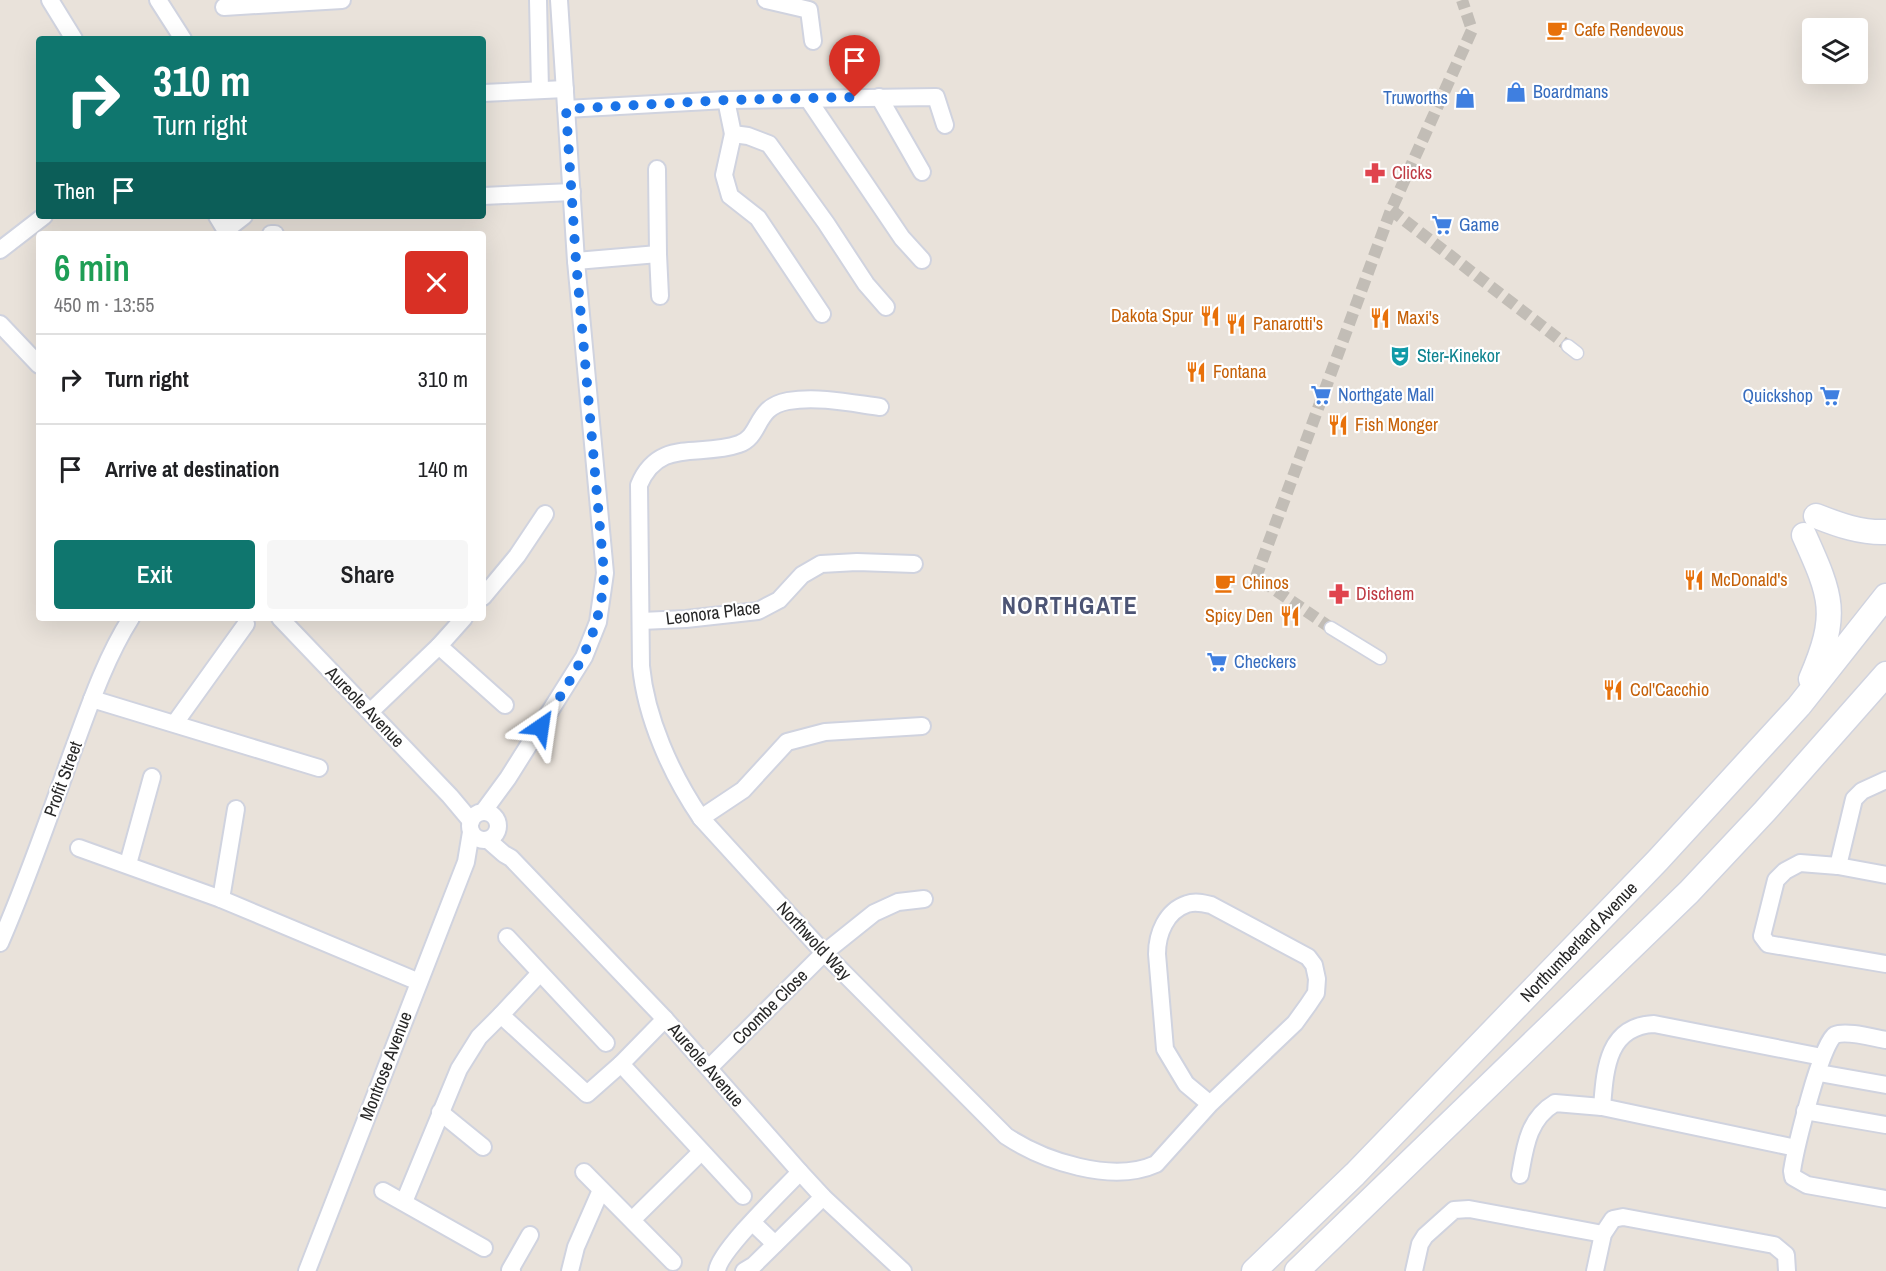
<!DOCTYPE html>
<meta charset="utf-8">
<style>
:root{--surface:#fff;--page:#f6f6f6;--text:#202124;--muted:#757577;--line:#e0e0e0;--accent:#0f766e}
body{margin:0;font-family:"Archivo Narrow",sans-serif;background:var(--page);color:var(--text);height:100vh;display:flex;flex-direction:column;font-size:22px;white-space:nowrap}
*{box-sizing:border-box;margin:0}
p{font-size:20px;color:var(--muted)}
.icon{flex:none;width:33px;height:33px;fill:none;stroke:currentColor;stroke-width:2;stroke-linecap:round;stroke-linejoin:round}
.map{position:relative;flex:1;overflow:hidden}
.panel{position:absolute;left:36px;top:231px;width:450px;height:390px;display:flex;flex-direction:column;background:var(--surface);border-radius:6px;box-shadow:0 6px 24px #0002}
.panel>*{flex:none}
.guide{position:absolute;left:36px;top:36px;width:450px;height:183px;border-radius:6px;box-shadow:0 6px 24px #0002;background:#0f766e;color:#fff;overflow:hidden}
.buttons{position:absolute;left:1802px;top:18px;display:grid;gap:12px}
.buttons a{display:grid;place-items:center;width:66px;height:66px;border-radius:6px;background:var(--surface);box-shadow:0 6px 24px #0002;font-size:30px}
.pin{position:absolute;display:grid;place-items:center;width:51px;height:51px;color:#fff;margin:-62px -26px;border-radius:50% 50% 50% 0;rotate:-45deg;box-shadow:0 0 6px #0007}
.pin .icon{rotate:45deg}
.me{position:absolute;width:66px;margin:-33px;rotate:32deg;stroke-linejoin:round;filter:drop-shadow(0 0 4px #0008)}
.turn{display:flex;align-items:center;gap:21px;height:126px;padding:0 18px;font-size:27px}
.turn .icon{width:78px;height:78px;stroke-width:2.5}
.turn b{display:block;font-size:42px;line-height:51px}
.then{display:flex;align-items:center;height:57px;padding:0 18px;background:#0003;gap:12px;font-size:22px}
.round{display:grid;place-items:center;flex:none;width:63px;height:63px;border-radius:6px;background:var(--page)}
.head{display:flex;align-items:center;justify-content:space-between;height:102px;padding:0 18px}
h1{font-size:36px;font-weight:600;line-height:45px;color:#1e9e55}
.primary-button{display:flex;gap:12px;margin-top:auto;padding:12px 18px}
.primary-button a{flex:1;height:69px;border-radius:6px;background:var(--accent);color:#fff;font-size:24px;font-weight:600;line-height:69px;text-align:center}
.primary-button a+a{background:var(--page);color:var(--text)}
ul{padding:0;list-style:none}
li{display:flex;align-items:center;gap:18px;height:90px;padding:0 18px;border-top:2px solid var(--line)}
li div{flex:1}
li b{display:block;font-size:22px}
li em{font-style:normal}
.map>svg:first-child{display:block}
</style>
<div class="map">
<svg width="1886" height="1271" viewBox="0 0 1886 1271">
<rect width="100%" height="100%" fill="#e9e2da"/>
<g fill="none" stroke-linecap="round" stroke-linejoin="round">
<g stroke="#c2bdb6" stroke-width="12" stroke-dasharray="12 6" stroke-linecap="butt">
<polyline points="1391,210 1568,346"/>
<polyline points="1331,628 1256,577 1391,210 1472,30 1462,0"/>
</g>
<g stroke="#d0d3df" stroke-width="15">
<g id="pedestrian">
<polyline points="1568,346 1577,353"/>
<polyline points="1331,628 1380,658"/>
</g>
</g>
<g stroke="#d0d3df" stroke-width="20">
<g id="minor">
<polyline points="50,0 74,39"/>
<polyline points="158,0 183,39"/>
<polyline points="538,0 540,90"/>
<polyline points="766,0 809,10 813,41"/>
<polyline points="224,7 342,0"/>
<polyline points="483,93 565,89"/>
<polyline points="879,97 922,172"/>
<polyline points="808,99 902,238 922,260"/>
<polyline points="726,100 733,134 748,136 769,144 826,223 866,284 886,307"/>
<polyline points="566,109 726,100 936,97 945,125"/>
<polyline points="733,134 724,175 730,196 758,218 822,314"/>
<polyline points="657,169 658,254"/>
<polyline points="483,196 572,192"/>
<polyline points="217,216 228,234"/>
<polyline points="226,230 244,216"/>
<polyline points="271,234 275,234"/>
<polyline points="0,250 44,216"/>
<polyline points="576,261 658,254 660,296"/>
<polyline points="0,324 39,365"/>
<path d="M880 407C851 403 818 396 788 401 754 407 762 436 739 444 700 458 659 437 639 485L641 666C646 718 671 774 701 818L824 953 1006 1136C1044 1161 1112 1184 1156 1164L1210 1104 1295 1023 1308 1005 1316 993 1317 979 1314 965 1308 957 1211 905C1203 903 1195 901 1187 904 1166 911 1157 934 1157 954L1165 1049 1186 1084 1210 1104"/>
<polyline points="483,597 517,556 545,514"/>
<polyline points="280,618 450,796 471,821"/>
<polyline points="641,621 686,619 758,611 779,600 802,575 821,564 857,562 914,564"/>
<polyline points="439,646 505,705"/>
<polyline points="92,699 319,768"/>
<polyline points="370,712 439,646 464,618"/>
<polyline points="175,723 246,624"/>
<circle cx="484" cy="826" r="14"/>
<polyline points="483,812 508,778 584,657 598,622 605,573 576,261 559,0"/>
<polyline points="701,818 743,790 787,742 825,732 922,726"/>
<polyline points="488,840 504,854 511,858 665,1019 800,1172 823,1197 903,1271"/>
<polyline points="79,848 221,899 419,982"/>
<polyline points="128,864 152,777"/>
<polyline points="1838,866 1854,799 1862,791 1886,780"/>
<polyline points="1886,875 1838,866 1800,863 1785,871 1776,880 1762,936 1768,944 1886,964"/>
<polyline points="221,899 236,809"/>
<polyline points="507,937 606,1043"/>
<path d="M0 943C27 881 49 817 72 753 89 707 105 659 131 618"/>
<polyline points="540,973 501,1015 587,1094 621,1064 665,1019"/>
<path d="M1886 1040C1874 1038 1846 1030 1835 1035 1821 1042 1795 1151 1792 1171L1793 1177 1807 1185 1886 1199"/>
<polyline points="621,1064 743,1196"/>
<polyline points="709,1068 824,953 874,913 898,902 924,899"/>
<polyline points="1819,1073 1886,1085"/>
<path d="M1602 1107C1605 1070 1607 1026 1654 1024L1822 1057"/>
<polyline points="1805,1111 1886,1125"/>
<polyline points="440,1112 483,1147"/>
<polyline points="584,1172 673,1262"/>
<path d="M1520 1175C1525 1147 1528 1119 1555 1103L1602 1107 1796 1148"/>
<polyline points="383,1191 484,1248"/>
<polyline points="404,1202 459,1069 479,1037 501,1015"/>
<polyline points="632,1220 701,1152"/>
<polyline points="753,1223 775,1244"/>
<polyline points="307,1271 466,862 471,832"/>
<polyline points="512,1271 510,1270 530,1235"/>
<polyline points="570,1271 576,1247 601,1190"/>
<path d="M717 1271C719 1251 783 1190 800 1172"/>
<polyline points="744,1271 754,1265 823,1197"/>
<polyline points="1414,1271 1420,1244 1425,1236 1454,1210 1469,1209 1603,1234"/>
<polyline points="1595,1271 1603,1234 1613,1219 1623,1217 1774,1245 1786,1255 1787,1271"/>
</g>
</g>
<g stroke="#d0d3df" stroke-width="27">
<g id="secondary">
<path d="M1816 516C1839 525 1861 533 1886 532"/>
<path d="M1804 535C1832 597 1839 614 1811 679"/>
<polyline points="1254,1271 1355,1174 1658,860 1799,706 1886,596"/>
<polyline points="1297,1271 1689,892 1765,811 1886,674"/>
</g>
</g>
<use href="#pedestrian" stroke="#fff" stroke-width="12"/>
<use href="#minor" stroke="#fff" stroke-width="16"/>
<use href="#secondary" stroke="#fff" stroke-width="24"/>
</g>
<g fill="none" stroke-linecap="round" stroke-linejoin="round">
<path stroke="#1a73e8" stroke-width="10" stroke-dasharray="0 18" d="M541 727C574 674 601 638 604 573L576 261 566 109 726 100 855 97"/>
</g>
<defs>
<g id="cafe-bare" transform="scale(1.62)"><path d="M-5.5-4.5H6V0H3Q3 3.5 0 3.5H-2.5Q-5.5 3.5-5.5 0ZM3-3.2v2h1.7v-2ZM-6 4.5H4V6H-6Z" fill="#e8710a" stroke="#fff" stroke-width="2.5" paint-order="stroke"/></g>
<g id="shop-bare" transform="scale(1.62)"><path d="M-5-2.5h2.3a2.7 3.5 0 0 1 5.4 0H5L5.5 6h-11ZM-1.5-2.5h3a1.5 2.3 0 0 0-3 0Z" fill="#3f7fe0" stroke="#fff" stroke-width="2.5" paint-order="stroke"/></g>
<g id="pharmacy-bare" transform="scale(1.62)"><path d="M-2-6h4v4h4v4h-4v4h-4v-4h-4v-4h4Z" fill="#e0444e" stroke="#fff" stroke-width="2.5" paint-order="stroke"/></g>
<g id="supermarket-bare" transform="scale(1.62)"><path d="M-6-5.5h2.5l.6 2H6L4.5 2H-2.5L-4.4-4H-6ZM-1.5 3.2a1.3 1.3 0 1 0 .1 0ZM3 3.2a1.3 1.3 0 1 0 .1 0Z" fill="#3f7fe0" stroke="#fff" stroke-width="2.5" paint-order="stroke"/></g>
<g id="restaurant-bare" transform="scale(1.62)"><path d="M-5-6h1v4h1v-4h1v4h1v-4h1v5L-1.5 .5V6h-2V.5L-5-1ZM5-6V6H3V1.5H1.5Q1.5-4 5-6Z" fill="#e8710a" stroke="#fff" stroke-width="2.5" paint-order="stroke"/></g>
<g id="theatre-bare" transform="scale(1.62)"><path d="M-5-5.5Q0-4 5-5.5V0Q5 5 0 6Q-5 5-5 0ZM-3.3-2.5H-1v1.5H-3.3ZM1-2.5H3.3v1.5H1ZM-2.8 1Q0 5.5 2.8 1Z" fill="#0f9aa8" stroke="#fff" stroke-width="2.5" paint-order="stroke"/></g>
</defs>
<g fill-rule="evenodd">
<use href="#cafe-bare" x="1557" y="30"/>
<use href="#shop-bare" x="1516" y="92"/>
<use href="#shop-bare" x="1465" y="98"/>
<use href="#pharmacy-bare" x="1375" y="173"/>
<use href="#supermarket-bare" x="1442" y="225"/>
<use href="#restaurant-bare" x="1210" y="316"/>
<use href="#restaurant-bare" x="1380" y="318"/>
<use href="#restaurant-bare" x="1236" y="324"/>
<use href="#theatre-bare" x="1400" y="356"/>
<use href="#restaurant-bare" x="1196" y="372"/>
<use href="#supermarket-bare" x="1321" y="395"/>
<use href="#supermarket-bare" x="1830" y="396"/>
<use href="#restaurant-bare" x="1338" y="425"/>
<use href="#restaurant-bare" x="1694" y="580"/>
<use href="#cafe-bare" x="1225" y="583"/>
<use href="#pharmacy-bare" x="1339" y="594"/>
<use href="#restaurant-bare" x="1290" y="616"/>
<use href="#supermarket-bare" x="1217" y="662"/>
<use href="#restaurant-bare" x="1613" y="690"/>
</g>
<g text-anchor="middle" stroke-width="4.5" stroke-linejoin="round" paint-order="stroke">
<g font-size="18" fill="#c56008" stroke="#fff" text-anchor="start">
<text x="1574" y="36">Cafe Rendevous</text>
<text x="1193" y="322" text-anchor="end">Dakota Spur</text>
<text x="1397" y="324">Maxi's</text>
<text x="1253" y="330">Panarotti's</text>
<text x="1213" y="378">Fontana</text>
<text x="1355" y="431">Fish Monger</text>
<text x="1711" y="586">McDonald's</text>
<text x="1242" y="589">Chinos</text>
<text x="1273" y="622" text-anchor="end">Spicy Den</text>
<text x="1630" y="696">Col'Cacchio</text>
</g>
<g font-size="18" fill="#366cbe" stroke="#fff" text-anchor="start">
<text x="1533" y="98">Boardmans</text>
<text x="1448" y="104" text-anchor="end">Truworths</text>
<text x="1459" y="231">Game</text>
<text x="1338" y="401">Northgate Mall</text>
<text x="1813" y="402" text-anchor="end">Quickshop</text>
<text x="1234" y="668">Checkers</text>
</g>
<g font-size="18" fill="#be3a42" stroke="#fff" text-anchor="start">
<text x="1392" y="179">Clicks</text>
<text x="1356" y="600">Dischem</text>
</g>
<g font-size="18" fill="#0d838f" stroke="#fff" text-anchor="start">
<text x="1417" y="362">Ster-Kinekor</text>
</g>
<g font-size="18" fill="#282828" stroke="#fff">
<text transform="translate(713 613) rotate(-7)" y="6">Leonora Place</text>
<text transform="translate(365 707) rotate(46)" y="6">Aureole Avenue</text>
<text transform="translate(63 779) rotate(-70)" y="6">Profit Street</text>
<text transform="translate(814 941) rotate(47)" y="6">Northwold Way</text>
<text transform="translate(1579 942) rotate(-46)" y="6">Northumberland Avenue</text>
<text transform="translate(770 1007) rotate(-45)" y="6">Coombe Close</text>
<text transform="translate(706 1065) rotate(49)" y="6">Aureole Avenue</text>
<text transform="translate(386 1066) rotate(-69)" y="6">Montrose Avenue</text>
</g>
<g font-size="24" font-weight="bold" letter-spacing="1.5" fill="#4c5474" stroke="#fff">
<text x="1070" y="614">NORTHGATE</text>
</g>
</g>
</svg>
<div class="buttons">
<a><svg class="icon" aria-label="layers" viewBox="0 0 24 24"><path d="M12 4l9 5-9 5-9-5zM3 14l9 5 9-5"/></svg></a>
</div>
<div class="pin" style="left:855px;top:97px;background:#d93025"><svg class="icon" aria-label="arrive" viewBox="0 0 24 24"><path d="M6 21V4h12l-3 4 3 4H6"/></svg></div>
<svg class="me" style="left:541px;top:727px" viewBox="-20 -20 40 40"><path d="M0-17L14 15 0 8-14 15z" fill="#1a73e8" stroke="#fff" stroke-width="4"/></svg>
<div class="guide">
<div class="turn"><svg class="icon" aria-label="right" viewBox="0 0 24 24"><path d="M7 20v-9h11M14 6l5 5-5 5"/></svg><div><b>310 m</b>Turn right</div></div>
<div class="then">Then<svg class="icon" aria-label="arrive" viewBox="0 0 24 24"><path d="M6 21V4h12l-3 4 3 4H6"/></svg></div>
</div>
<section class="panel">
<div class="head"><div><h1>6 min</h1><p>450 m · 13:55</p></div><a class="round" style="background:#d93025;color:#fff"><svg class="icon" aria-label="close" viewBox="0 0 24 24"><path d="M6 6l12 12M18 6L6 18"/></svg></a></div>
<ul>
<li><svg class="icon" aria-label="right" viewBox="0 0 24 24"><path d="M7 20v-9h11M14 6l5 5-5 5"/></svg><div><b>Turn right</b></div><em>310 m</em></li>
<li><svg class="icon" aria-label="arrive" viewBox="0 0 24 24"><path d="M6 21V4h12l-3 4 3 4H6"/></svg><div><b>Arrive at destination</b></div><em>140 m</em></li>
</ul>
<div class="primary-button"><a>Exit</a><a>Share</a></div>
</section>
</div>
